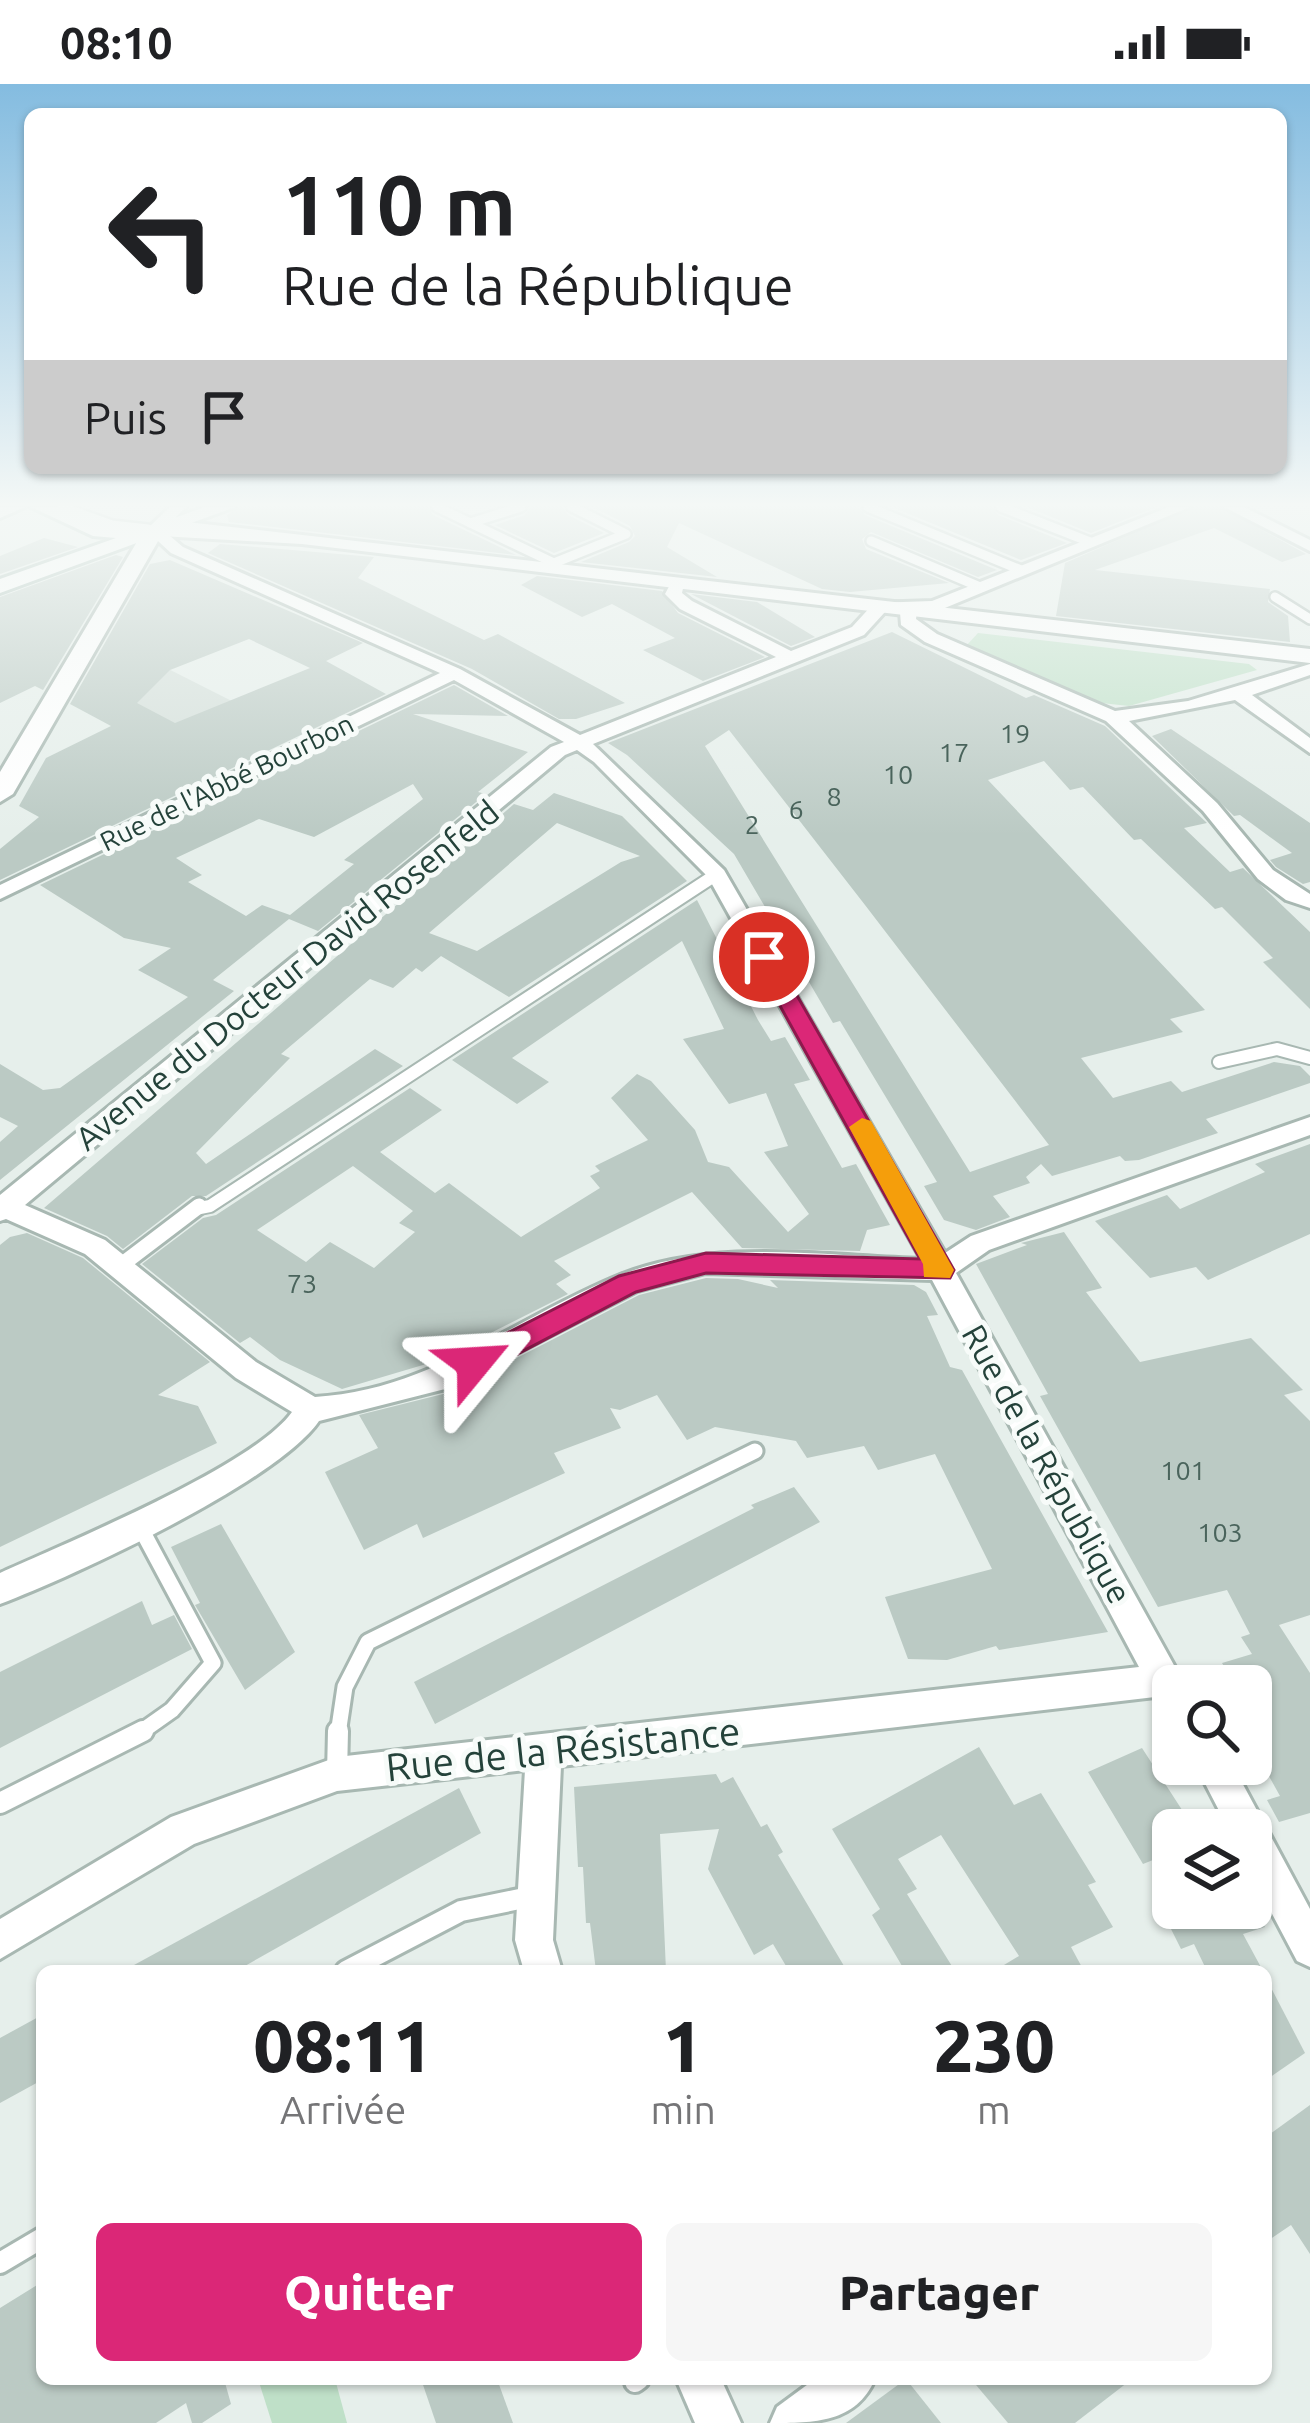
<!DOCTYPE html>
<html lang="fr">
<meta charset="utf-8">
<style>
:root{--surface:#fff;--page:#f6f6f6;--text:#202124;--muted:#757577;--accent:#db2777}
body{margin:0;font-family:Ubuntu,sans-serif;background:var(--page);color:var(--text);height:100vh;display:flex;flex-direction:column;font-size:45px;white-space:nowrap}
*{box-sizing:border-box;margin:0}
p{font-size:39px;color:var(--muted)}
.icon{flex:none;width:66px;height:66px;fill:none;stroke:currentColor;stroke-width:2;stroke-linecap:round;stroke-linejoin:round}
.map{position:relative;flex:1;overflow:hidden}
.side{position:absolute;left:36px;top:1881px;width:1236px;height:420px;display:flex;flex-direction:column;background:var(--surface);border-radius:18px;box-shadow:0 3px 9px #0004}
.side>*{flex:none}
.guide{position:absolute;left:24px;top:24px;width:1263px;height:366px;border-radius:18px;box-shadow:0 3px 9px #0004;background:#fff;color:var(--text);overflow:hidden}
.buttons{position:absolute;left:1152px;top:1581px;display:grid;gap:24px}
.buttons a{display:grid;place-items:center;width:120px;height:120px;border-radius:18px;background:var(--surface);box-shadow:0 3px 9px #0004;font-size:60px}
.pin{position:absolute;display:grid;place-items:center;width:102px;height:102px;color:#fff;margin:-51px;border:6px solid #fff;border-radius:50%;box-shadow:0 3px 12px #0007}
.me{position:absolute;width:132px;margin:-66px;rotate:63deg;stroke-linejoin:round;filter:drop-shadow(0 0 9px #0008)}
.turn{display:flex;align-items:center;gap:42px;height:252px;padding:0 60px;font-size:54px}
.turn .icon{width:156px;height:156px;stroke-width:2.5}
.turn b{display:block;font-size:84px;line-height:102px}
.then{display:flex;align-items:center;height:114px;padding:0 60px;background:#0003;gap:24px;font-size:45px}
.eta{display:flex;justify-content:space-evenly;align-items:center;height:204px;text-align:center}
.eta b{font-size:72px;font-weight:800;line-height:84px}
.button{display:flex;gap:24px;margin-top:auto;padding:24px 60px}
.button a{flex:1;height:138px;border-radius:18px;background:var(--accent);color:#fff;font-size:48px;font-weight:800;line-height:138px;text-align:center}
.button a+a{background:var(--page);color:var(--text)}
.status{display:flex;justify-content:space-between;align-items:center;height:84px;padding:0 60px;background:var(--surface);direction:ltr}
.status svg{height:33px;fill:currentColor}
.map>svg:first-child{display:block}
</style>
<div class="status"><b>08:10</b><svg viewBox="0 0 49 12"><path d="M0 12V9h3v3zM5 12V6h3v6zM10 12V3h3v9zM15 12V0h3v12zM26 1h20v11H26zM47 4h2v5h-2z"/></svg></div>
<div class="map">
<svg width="1310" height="2339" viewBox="0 0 1310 2339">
<rect width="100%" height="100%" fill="#e6efeb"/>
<polygon fill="#d4dfda" points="113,557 299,651 223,688 85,607"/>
<g fill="#bfe0c8">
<polygon points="978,549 1249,580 1257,586 1129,622 1092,618 966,562"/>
<polygon points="258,2295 335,2295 347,2339 272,2339"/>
</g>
<g fill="#bbcac4" fill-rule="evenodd">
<polygon points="239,423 428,423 433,431 516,471 229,438 227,431"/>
<polygon points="530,423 563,423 568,431 604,449 554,469 495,441 525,431"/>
<polygon points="593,423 859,423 865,431 997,486 978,493 871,448 862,455 866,465 949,499 850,508 822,505 679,439 667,463 717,493 581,478 629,458 635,452 630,442"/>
<polygon points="892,423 992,423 998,431 1067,459 1021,476"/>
<polygon points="1027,423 1156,423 1091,449"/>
<polygon points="1194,423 1220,423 1306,470 1282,478 1214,444 1095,486 1270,505 1268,518 1288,532 1290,558 1056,532 1065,479"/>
<polygon points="44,454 78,463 0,490 0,472"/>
<polygon points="220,460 374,473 358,494 484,556 498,550 625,619 576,635 559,635 472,585 208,469"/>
<polygon points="116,471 123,473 43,606 35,602 0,619 0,513"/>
<path d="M170 476 363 559 326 577 386 610 0 796V765L39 733 19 722 46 674 111 642 70 620 150 480ZM249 555 310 584 175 639 137 619 170 586Z"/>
<polygon points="537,492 662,507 678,529 765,573 703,597 643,566 675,554 612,520 582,533 521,501"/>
<polygon points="691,510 757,518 815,553 791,562"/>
<path d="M892 548 1026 614 1034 611 1105 642 1207 739 1184 744 1230 788 1243 784 1310 848V925L1263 878 1273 874 1222 823 1215 825 1141 755 1134 756 1083 703 1070 706 1044 677 988 696 1205 926 1170 935 1183 948 1081 974 1113 1014 1171 997 1182 1008 1274 978 1300 982 1310 992V999L1206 1035 1218 1049 1139 1076 1125 1077 1120 1072 1052 1092 1041 1080 1026 1093 1030 1099 993 1112 1010 1133 976 1146 944 1136 924 1102 937 1098 840 937 833 939 734 770 627 671 608 659ZM729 646 865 821 1049 1061 970 1088 705 662Z"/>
<path d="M454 601 508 632 413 630 528 668 478 708 486 710 318 847 289 835 213 896 234 907 0 1096V1058L18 1042 0 1033V980L43 1006 60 1004 188 913 138 886 171 864 124 854 40 801ZM413 700 423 715 344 776 354 780 290 831 262 821 246 832 188 798 202 791 176 774 259 735 314 753Z"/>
<polygon points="1171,645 1310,739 1310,798 1303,800 1276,783 1270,776 1292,769 1240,731 1234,732 1152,652"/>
<path d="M554 709 622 732 687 797 509 913 441 872 422 888 416 884 393 904 370 895 281 970 290 974 196 1069 206 1080 375 965 403 982 206 1112H192L123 1165 107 1152 44 1124 514 720 533 726ZM557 739 640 772 621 778 477 867 429 849Z"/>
<path d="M697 816 758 936 771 957 785 953 810 996 794 1000 842 1084 856 1080 890 1141 867 1146 860 1167 742 1164 692 1108 554 1177 571 1191 556 1200 568 1210 433 1278 342 1305 280 1276 250 1253 240 1259 142 1180 203 1134 216 1131 410 1004 442 1026 380 1068 435 1109 449 1099 521 1153 600 1104 590 1092 600 1087 595 1082 648 1056 611 1014 637 990 651 997 695 1046 708 1078 729 1083 788 1148 809 1130 764 1068 788 1062 766 1009 729 1020 683 955 724 945 682 857 512 974 549 998 517 1020 452 976ZM353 1082 413 1127 399 1139 415 1148 374 1184 330 1158 306 1178 257 1146Z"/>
<polygon points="1310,1060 1310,1150 1208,1196 1196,1183 1150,1194 1095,1137 1167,1111 1180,1125 1265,1088 1255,1080"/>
<polygon points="1064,1148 1102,1204 1086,1208 1140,1278 1251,1254 1303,1306 1284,1311 1310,1337 1310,1531 1279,1541 1310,1589 1310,1729 1279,1738 1267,1716 1280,1712 1251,1660 1251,1602 1236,1602 1222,1579 1252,1570 1241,1553 1250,1550 1227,1506 1158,1523 1040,1312 1048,1310 976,1180 1027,1161 1021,1159"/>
<polygon points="27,1149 83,1174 210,1278 158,1311 198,1322 217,1359 0,1463 0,1161 10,1153"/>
<polygon points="706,1194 738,1195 778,1204 770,1196 914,1201 926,1208 938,1231 927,1232 950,1283 962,1286 1108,1548 999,1566 996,1562 947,1576 908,1575 885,1513 992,1485 935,1370 878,1386 864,1362 807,1374 796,1357 715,1343 687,1356 657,1311 620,1326 610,1324 621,1344 554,1369 565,1389 423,1454 417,1440 364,1466 325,1388 378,1364 359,1331 451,1308 639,1211"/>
<polygon points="794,1403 820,1438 435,1640 414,1598 754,1424 751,1421"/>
<polygon points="221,1440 295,1568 245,1606 195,1521 200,1519 171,1463"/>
<polygon points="142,1517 152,1541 174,1531 192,1565 0,1664 0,1588"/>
<polygon points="979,1663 1014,1721 1041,1709 1096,1798 1088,1801 1113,1843 1071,1863 1084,1887 994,1887 1019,1872 941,1751 898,1775 917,1805 907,1810 955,1887 905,1887 872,1831 880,1825 832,1745"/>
<polygon points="1142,1664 1195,1746 1173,1746 1173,1817 1153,1776 1143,1780 1088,1688"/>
<polygon points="716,1690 721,1699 733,1693 761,1743 767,1740 783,1768 778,1771 847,1887 789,1887 773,1860 754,1871 708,1785 719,1745 660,1750 666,1887 596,1887 590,1839 586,1839 583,1783 578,1783 574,1703"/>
<polygon points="459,1704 481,1749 236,1887 123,1887"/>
<polygon points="1176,1824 1229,1824 1232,1829 1255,1824 1265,1843 1243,1850 1263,1887 1207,1887 1194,1860 1181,1865 1167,1837 1180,1832"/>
<polygon points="1266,1894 1305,1969 1266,1996"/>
<polygon points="42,1931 42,1996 0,2019 0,1954"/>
<polygon points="1310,2021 1310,2170 1291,2141 1266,2158 1266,2053"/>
<polygon points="42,2198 42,2295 224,2295 231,2320 202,2339 192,2339 186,2319 156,2339 0,2339 0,2224"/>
<polygon points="421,2295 497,2295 513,2339 436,2339"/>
<polygon points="906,2295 941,2339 846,2339"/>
<polygon points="971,2295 1132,2295 1075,2339 1008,2339"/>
</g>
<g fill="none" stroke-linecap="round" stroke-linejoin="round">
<g stroke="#a8b8b2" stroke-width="14">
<g id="service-far3">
<polyline points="62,423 112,441 148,445"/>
<polyline points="437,423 554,479 548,483"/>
<polyline points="868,423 1021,486"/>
<polyline points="1001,423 1090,458"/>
<polyline points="470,439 521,423"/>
<polyline points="871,457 980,503"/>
<polyline points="554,479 626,450 572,423"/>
<polyline points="1275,513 1310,535"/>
</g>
</g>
<g stroke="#a8b8b2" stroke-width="16">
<g id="service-far2">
<polyline points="1219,978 1277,965 1310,974"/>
<polyline points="195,1125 210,1122 717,790"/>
</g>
</g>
<g stroke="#a8b8b2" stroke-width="21">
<g id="service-far1">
<polyline points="120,1182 199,1122"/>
<polyline points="138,1439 213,1579 172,1626 138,1650"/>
<polyline points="338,1650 345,1603 368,1558 755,1367"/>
</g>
</g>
<g stroke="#a8b8b2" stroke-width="26">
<g id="service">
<polyline points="337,1690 338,1647"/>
<polyline points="0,1719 143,1647"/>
<polyline points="346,1887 461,1827 534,1812"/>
<polyline points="0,2179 42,2154"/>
<polyline points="635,2298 639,2295"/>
</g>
</g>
<g stroke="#a8b8b2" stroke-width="6">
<g id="minor">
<path d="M170 423H186L163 446 183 463 460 585 580 651 776 573 680 525 665 510 673 495H685L682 509 692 517 791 567 852 543 874 519 932 517 1169 423H1190L940 526 917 527 916 535 937 550 1115 627 1188 617 1310 580V591L1252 611 1310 654V669L1235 616 1129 637 1217 719 1273 786 1310 810V824L1286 816 1258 795 1203 727 1106 637 925 558 901 541 900 528H885L864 551 593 660 724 786 945 1169 971 1152 1310 1033V1051L989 1166 956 1189 1185 1601 1173 1602V1628L1161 1623 1155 1613 561 1682 553 1856 562 1887H524L515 1856 525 1686 337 1707 194 1760 0 1875V1835L171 1733 337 1673 1139 1583 932 1196 705 1189 637 1207 449 1304 319 1337C277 1398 74 1492 0 1520V1489C66 1459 254 1382 292 1328L236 1294 85 1170 6 1135 0 1137V1111L551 663 564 658 454 596 0 815V801L440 589 171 469 146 446ZM577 666 594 678 708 793 921 1175C822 1172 714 1154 620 1191 518 1232 429 1307 315 1313L256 1278 105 1156 25 1121 565 671Z"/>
<polygon points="1224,423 1244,423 1310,456 1310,467"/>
<polygon points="1195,1680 1232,1680 1310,1825 1310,1883 1297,1877 1251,1790 1251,1746 1229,1746"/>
<polygon points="676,2295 721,2295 741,2339 695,2339"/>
<path d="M815 2295H875C856 2339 814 2339 770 2339L777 2323Z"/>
</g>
</g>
<g stroke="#a8b8b2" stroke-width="6">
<polygon id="tertiary" points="187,438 1310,565 1310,579 302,460 161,452 13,710 0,718 0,688 144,446 154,440"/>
</g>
<g stroke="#a4bbb3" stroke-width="6">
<g id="secondary">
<polygon points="0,423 25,423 0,434"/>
<polygon points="31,423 59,423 103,442 146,444 205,423 235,423 0,509 0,495 116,454 93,452"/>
</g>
</g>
<use href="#service-far3" stroke="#fff" stroke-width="9"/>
<use href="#service-far2" stroke="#fff" stroke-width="12"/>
<use href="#service-far1" stroke="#fff" stroke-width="15"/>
<use href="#service" stroke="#fff" stroke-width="20"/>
<use href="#minor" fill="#fff" fill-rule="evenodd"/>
<use href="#tertiary" fill="#fff" fill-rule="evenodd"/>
<use href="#secondary" fill="#fff" fill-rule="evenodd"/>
</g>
<linearGradient id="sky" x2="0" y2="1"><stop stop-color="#84bce0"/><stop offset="0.56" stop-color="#f4f8f6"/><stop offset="1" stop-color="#f4f8f6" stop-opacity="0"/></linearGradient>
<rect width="1310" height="751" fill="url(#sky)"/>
<polygon fill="#db2777" stroke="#8e194d" stroke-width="3" points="764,866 775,873 950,1179 954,1186 950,1194 706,1189 636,1208 485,1287 464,1287 460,1279 464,1271 619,1192 706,1169 920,1175 753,873"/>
<polygon fill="#f59e0b" points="862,1034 871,1037 950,1179 954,1186 950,1194 924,1193 923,1180 849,1043"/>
<g text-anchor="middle" stroke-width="10" stroke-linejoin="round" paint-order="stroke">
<g font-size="27" fill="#4a645c">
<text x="1015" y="659">19</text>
<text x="954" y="678">17</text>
<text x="898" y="700">10</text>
<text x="834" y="722">8</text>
<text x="796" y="735">6</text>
<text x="752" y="750">2</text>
<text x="302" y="1209">73</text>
<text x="1183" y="1396">101</text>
<text x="1220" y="1458">103</text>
</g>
<g font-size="27" fill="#24423a" stroke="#f7fbf9">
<text transform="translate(227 699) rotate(-26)" y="9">Rue de l'Abbé Bourbon</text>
</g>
<g font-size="33" fill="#24423a" stroke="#f7fbf9">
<text transform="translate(287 891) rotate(-39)" y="12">Avenue du Docteur David Rosenfeld</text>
<text transform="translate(1047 1380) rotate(61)" y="12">Rue de la République</text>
</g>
<g font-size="39" fill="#24423a" stroke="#f7fbf9">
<text transform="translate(563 1665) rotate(-6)" y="14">Rue de la Résistance</text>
</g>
</g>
</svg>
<div class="buttons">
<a><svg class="icon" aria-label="search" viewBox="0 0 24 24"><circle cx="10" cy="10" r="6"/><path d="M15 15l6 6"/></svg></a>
<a><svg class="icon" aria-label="layers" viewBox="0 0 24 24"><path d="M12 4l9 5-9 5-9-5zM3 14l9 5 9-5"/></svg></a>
</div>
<div class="pin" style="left:764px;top:873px;background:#d93025"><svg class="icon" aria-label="arrive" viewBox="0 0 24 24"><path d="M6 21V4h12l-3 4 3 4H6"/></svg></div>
<svg class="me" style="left:474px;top:1279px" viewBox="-20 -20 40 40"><path d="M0-17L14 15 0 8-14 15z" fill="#db2777" stroke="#fff" stroke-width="4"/></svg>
<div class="guide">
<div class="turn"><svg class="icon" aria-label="left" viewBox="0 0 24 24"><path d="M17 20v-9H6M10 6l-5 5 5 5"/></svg><div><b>110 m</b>Rue de la République</div></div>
<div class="then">Puis<svg class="icon" aria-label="arrive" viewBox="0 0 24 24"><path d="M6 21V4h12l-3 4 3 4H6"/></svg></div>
</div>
<section class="side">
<div class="eta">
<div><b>08:11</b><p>Arrivée</p></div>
<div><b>1</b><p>min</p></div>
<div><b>230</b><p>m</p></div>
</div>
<div class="button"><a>Quitter</a><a>Partager</a></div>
</section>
</div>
